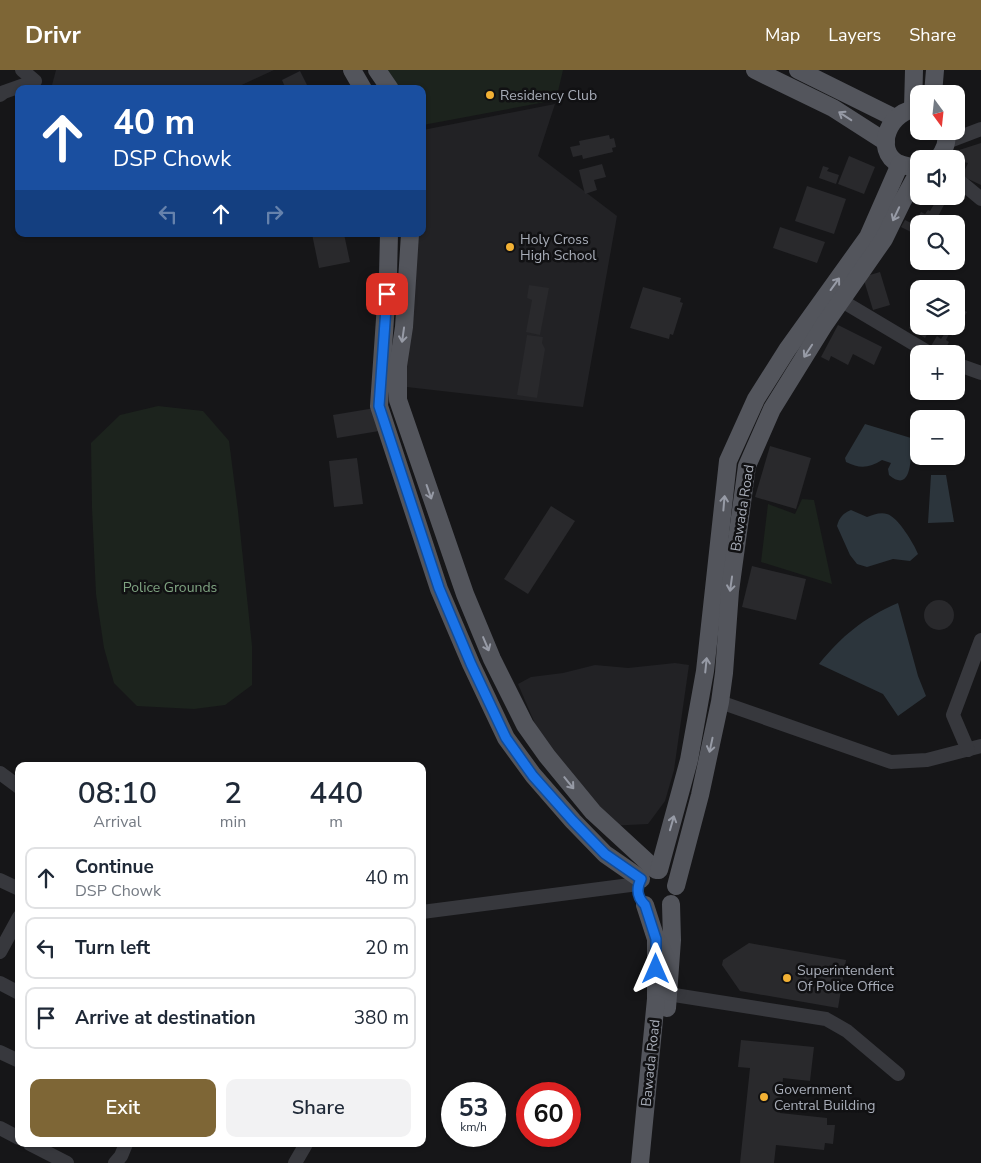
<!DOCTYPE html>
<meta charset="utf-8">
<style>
:root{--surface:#fff;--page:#f2f2f3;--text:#1f2937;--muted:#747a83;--line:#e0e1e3;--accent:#7e6636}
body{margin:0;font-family:"Nunito Sans",sans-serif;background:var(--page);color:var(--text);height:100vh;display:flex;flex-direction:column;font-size:19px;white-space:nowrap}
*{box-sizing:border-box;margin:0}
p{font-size:16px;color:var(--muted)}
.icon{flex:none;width:28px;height:28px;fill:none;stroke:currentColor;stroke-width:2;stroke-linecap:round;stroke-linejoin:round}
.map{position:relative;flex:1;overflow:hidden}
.details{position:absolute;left:15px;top:692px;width:411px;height:385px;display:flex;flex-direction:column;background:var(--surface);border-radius:10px;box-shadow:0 1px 4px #0004}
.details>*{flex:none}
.guide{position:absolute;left:15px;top:15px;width:411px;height:152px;border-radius:10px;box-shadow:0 1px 4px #0004;background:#1a4fa0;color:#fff;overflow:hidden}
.needle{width:32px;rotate:165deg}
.buttons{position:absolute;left:910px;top:15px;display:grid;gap:10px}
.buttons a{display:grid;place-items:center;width:55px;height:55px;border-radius:10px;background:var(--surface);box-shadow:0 1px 4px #0004;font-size:25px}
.speed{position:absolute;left:441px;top:1012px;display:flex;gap:10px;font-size:25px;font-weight:700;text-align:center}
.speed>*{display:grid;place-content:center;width:65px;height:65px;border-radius:50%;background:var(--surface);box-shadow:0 1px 4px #0004;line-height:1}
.speed small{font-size:12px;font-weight:400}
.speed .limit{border:8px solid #d22;background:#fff;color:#111}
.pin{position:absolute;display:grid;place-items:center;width:42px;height:42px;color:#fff;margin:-21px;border-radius:10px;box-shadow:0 2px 8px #0006}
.me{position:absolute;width:55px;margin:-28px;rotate:0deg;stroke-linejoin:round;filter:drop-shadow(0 0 4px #0008)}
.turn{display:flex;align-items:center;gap:18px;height:105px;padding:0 15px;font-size:22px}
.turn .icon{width:65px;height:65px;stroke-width:2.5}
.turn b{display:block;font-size:35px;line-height:42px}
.lanes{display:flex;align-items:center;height:48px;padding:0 15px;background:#0003;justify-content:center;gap:25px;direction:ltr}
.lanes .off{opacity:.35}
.eta{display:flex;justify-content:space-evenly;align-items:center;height:85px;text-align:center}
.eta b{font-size:30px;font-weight:600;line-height:35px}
.primary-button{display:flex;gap:10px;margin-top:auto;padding:10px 15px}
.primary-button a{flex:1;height:58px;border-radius:10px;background:var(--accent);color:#fff;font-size:20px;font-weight:600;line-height:58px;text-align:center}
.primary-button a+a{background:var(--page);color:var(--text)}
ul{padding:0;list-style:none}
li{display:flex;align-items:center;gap:15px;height:62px;margin:0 10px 8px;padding:0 5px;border:2px solid var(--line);border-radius:10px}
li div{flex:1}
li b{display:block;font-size:19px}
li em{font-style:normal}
header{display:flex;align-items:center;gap:30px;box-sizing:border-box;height:70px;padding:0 25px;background:var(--accent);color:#fff}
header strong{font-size:24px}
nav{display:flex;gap:28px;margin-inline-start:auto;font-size:18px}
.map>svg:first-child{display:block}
</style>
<header>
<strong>Drivr</strong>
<nav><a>Map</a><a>Layers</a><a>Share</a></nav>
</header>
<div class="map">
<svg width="981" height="1093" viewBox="0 0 981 1093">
<rect width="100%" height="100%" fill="#161618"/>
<g fill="#222225">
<polygon points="56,0 274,0 233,19 51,19"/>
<polygon points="555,34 538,86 617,146 583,337 398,316 410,164 422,164 423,60"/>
<polygon points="675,593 689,595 674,700 665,731 648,754 608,756 539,663 518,614 531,607 563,603 595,595 628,598"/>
</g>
<g fill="#1c231d">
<polygon points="377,0 563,0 556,30 423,55 422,19 390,19"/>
<polygon points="158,336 203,341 229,371 238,441 252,576 252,615 225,635 194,639 137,636 114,613 104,578 96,524 92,438 91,373 120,345"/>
<polygon points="802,429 814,430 832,514 761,492 768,434 795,444"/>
</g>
<g fill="#2c353c">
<path d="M865 354 911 368C911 380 914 426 889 405L888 399 891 393 882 390C869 398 860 399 846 392L845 388Z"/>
<polygon points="931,405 946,405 954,452 928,453"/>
<path d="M851 440 867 447C873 445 880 442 887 444 898 447 914 474 918 484L910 491 893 489 867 497 857 494 850 485 837 456C839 448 843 443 851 440Z"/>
<path d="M898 533 918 606 926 626 898 646 883 624 819 594C842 566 863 548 898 533Z"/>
</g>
<g fill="#29292c">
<polygon points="300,1 309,19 286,19 282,10"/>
<polygon points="609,65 610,69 614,68 616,77 612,78 613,82 583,89 582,85 573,87 570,77 580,75 579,71"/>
<polygon points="981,73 981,115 962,106 968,93 956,90 953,82"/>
<polygon points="849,86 875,97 864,124 838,114"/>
<polygon points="602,94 606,107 594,110 597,120 585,124 579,100"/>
<polygon points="823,96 829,98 827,101 839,105 836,114 819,108"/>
<polygon points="807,116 846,129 834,164 795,151"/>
<polygon points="936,131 944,135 934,154 919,154 919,166 901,157 905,150 911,153 913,148 917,150 921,142 925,144 928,140 930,141"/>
<polygon points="780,157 825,172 817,193 773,178"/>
<polygon points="312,164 344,164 350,192 319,198"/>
<polygon points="880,202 890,235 873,240 863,207"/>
<polygon points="529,215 549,218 540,265 526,262 532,230 527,228"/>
<polygon points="643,217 681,228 680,232 683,233 673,265 670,264 669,269 630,258"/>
<polygon points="956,236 967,242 953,266 949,264 946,270 949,272 943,283 931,276 937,266 941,269 945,263 940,261 943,256 956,256"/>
<polygon points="919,243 919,256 932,256 925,268 909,258"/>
<polygon points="838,255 882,277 874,295 853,284 848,295 831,286 829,291 821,287"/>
<polygon points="527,265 543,267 542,273 545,279 537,328 517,325"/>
<polygon points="375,338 379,361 337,368 333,345"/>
<polygon points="770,376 811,388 796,439 755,427"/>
<polygon points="357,388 363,434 334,437 329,391"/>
<polygon points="551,436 575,451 528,524 504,509"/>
<polygon points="752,496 806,509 796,550 742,537"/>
<circle cx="939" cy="545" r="15"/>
<polygon points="749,873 846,890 838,938 740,921 722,895 723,890"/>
<polygon points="741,970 814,977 810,1011 783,1008 780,1043 827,1048 827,1055 835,1055 833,1074 825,1073 824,1080 776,1075 774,1093 740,1093 750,998 738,997"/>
</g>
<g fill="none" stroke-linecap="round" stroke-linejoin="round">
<g stroke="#37383d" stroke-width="14">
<polyline points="0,25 4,22 35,11 22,0"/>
<polyline points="947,72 981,59"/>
<polyline points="956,108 981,129"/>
<polyline points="842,231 931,284"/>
<polyline points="956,294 981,303"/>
<polyline points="720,632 891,692 927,690 981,676"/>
<polyline points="968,680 953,645 981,570"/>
<polyline points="0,703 19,717"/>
<polyline points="0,810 19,819"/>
<polyline points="422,842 638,814"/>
<polyline points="0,882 19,847"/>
<polyline points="0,913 19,923"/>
<polyline points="668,924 826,949 847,961 898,1004"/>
<polyline points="0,982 19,991"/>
<polyline points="0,1058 19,1068"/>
<polyline points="30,1074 67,1093"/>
<polyline points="115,1093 121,1086 126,1074"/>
<polyline points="295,1093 306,1074"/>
</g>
<g stroke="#53555c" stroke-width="18">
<polyline points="352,0 363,19"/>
<polyline points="377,0 390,19"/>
<polyline points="755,0 833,38 886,72"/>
<polyline points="798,0 895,48"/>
<polyline points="933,24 935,0"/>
<polyline points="913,39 914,0"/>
<path d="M938 89C945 80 948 72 946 61"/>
<path d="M911 97C907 96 903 95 899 94 872 80 890 38 919 39"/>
<polyline points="389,164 388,205 379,336 439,519 471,594 506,668 533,705 573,751 605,784 641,809"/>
<polyline points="410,164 404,257 398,296 398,330 465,524 492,589 525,655 547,686 593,742 656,800"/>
<polyline points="659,800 689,690 705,601 728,391 756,329 787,280 868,167 900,94"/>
<polyline points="676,816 700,725 720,632 724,603 730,521 747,396 772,339 824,255 884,169 902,132 919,101"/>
<polyline points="667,938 672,870 671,834"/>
<polyline points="640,1093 656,929 656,869 645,835"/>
</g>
</g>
<defs><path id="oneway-shaft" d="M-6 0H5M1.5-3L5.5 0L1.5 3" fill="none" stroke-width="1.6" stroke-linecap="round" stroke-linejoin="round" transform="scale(1.25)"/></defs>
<g stroke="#979ba6">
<use href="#oneway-shaft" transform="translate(845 46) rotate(-147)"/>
<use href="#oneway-shaft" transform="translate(896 144) rotate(115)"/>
<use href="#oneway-shaft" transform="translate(835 214) rotate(-54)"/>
<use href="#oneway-shaft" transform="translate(403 265) rotate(98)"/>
<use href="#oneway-shaft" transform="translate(808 281) rotate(123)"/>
<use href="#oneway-shaft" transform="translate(429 422) rotate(71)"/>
<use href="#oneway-shaft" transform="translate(724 433) rotate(-85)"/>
<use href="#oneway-shaft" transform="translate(731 514) rotate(98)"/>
<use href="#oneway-shaft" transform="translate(486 574) rotate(67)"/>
<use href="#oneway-shaft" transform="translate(706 595) rotate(-84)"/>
<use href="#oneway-shaft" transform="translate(711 675) rotate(102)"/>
<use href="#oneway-shaft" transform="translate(569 713) rotate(51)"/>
<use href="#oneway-shaft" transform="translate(672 753) rotate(-74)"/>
</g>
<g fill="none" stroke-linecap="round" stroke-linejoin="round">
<g stroke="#114b97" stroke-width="12">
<path id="route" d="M387 224 379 336 439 518 471 594 506 668 533 706 573 751 605 784 641 809C636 819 637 827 645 835L656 869V899"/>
</g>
<use href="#route" stroke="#1a73e8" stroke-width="9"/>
</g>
<g fill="#f2b134" stroke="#111113" stroke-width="2">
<circle cx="490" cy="25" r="5"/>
<circle cx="510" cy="177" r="5"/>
<circle cx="787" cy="908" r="5"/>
<circle cx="764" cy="1027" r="5"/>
</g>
<g text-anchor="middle" stroke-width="5" stroke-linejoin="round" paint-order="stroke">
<g font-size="14" fill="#a8adb8" stroke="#111113" text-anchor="start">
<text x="500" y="30">Residency Club</text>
<text x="520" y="174">Holy Cross<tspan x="520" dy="16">High School</tspan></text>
<text x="797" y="905">Superintendent<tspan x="797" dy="16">Of Police Office</tspan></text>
<text x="774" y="1024">Government<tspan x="774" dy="16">Central Building</tspan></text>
</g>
<g font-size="14" fill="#a8adb8" stroke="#111113">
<text transform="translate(742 438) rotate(-81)" y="5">Bawada Road</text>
<text transform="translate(650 993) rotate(-84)" y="5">Bawada Road</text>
</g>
<g font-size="14" fill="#7fa381" stroke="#111113">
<text x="170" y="522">Police Grounds</text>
</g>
</g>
</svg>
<div class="buttons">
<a><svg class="needle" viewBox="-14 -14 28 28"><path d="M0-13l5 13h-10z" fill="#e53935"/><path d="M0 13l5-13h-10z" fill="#747a83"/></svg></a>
<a><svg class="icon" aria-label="sound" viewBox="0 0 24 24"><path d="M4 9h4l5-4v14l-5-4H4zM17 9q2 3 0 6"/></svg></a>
<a><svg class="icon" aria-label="search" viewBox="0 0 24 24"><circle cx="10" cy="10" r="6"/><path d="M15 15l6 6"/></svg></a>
<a><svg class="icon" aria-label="layers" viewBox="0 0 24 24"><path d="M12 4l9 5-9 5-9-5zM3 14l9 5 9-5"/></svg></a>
<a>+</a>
<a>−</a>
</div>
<div class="speed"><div>53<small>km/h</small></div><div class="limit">60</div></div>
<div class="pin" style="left:387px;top:224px;background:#d93025"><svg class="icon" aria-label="arrive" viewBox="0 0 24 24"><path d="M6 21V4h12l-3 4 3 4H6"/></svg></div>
<svg class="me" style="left:656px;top:899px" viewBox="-20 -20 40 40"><path d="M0-17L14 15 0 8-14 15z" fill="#1a73e8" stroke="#fff" stroke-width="4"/></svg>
<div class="guide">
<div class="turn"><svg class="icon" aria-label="ahead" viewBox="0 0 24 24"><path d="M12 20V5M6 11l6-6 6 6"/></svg><div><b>40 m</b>DSP Chowk</div></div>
<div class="lanes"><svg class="icon off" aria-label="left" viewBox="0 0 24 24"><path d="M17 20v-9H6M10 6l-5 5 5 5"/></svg><svg class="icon" aria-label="ahead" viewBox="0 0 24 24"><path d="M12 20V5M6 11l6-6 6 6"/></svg><svg class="icon off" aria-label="right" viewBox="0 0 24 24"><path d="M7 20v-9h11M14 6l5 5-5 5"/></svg></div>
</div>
<section class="details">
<div class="eta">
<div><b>08:10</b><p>Arrival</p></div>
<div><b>2</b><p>min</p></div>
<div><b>440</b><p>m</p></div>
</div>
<ul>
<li><svg class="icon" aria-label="ahead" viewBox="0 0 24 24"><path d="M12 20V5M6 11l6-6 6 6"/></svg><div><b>Continue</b><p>DSP Chowk</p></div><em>40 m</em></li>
<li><svg class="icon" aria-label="left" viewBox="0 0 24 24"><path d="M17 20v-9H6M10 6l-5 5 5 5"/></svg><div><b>Turn left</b></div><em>20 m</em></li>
<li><svg class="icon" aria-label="arrive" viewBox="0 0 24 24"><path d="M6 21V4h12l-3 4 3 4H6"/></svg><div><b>Arrive at destination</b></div><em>380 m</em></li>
</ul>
<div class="primary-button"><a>Exit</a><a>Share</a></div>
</section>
</div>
